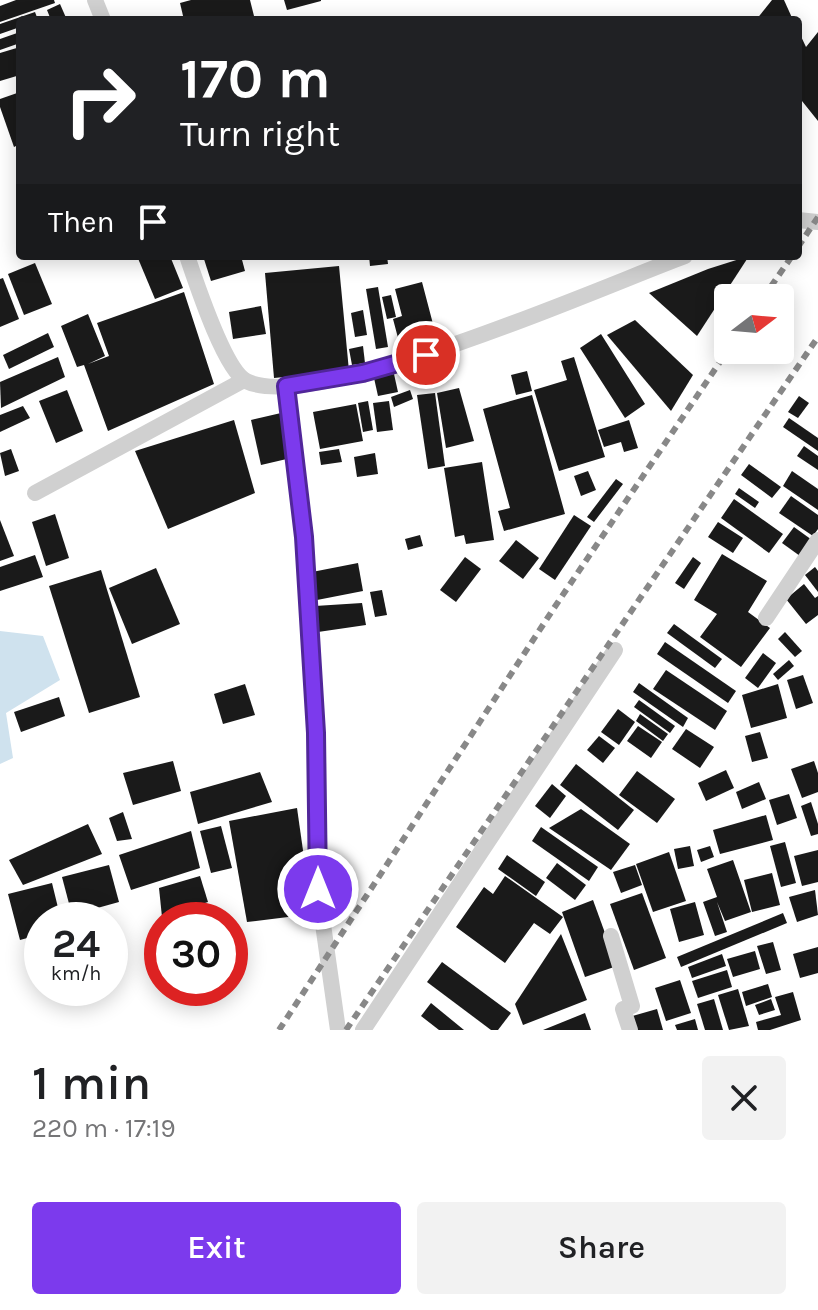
<!DOCTYPE html>
<meta charset="utf-8">
<style>
:root{--surface:#fff;--page:#f2f2f2;--text:#202124;--muted:#757577;--accent:#7c3aed}
body{margin:0;font-family:Karla,sans-serif;background:var(--page);color:var(--text);height:100vh;display:flex;flex-direction:column;font-size:30px;white-space:nowrap}
*{box-sizing:border-box;margin:0}
p{font-size:26px;color:var(--muted)}
.icon{flex:none;width:44px;height:44px;fill:none;stroke:currentColor;stroke-width:2;stroke-linecap:round;stroke-linejoin:round}
.map{position:relative;height:1030px;overflow:hidden}
.drawer{display:flex;flex-direction:column;background:var(--surface);flex:1}
.drawer>*{flex:none}
.hud{position:absolute;left:16px;top:16px;width:786px;height:244px;border-radius:8px;box-shadow:0 4px 20px #0003;background:#202124;color:#fff;overflow:hidden}
.needle{width:52px;rotate:74deg}
.tools{position:absolute;left:714px;top:284px;display:grid;gap:16px}
.tools a{display:grid;place-items:center;width:80px;height:80px;border-radius:8px;background:var(--surface);box-shadow:0 4px 20px #0003;font-size:40px}
.speed{position:absolute;left:24px;top:902px;display:flex;gap:16px;font-size:40px;font-weight:700;text-align:center}
.speed>*{display:grid;place-content:center;width:104px;height:104px;border-radius:50%;background:var(--surface);box-shadow:0 4px 20px #0003;line-height:1}
.speed small{font-size:20px;font-weight:400}
.speed .limit{border:12px solid #d22;background:#fff;color:#111}
.pin{position:absolute;display:grid;place-items:center;width:68px;height:68px;color:#fff;margin:-34px;border:4px solid #fff;border-radius:50%;box-shadow:0 2px 8px #0007}
.me{position:absolute;width:88px;margin:-44px;rotate:0deg;stroke-linejoin:round;filter:drop-shadow(0 0 6px #0008)}
.turn{display:flex;align-items:center;gap:28px;height:168px;padding:0 32px;font-size:36px}
.turn .icon{width:104px;height:104px;stroke-width:2.5}
.turn b{display:block;font-size:56px;line-height:68px}
.then{display:flex;align-items:center;height:76px;padding:0 32px;background:#0003;gap:16px;font-size:30px}
.round{display:grid;place-items:center;flex:none;width:84px;height:84px;border-radius:8px;background:var(--page)}
.headline{display:flex;align-items:center;justify-content:space-between;height:136px;padding:0 32px}
h1{font-size:48px;font-weight:600;line-height:60px}
.action{display:flex;gap:16px;margin-top:auto;padding:16px 32px}
.action a{flex:1;height:92px;border-radius:8px;background:var(--accent);color:#fff;font-size:32px;font-weight:600;line-height:92px;text-align:center}
.action a+a{background:var(--page);color:var(--text)}
.map>svg:first-child{display:block}
</style>
<div class="map">
<svg width="818" height="1030" viewBox="0 0 818 1030">
<rect width="100%" height="100%" fill="#fff"/>
<polygon fill="#cfe2ee" points="0,631 43,636 60,680 6,713 13,758 0,764"/>
<g fill="#1a1a1a">
<polygon points="16,0 54,0 55,3 0,22 0,6"/>
<polygon points="191,0 250,0 255,20 184,20 180,3"/>
<polygon points="284,0 321,0 321,1 287,10"/>
<polygon points="772,0 784,0 793,20 756,20"/>
<polygon points="60,4 67,20 51,20 47,10"/>
<polygon points="35,12 38,20 20,20 20,27 0,34 0,24"/>
<polygon points="798,30 806,47 818,32 818,121 798,96"/>
<polygon points="20,32 20,43 0,50 0,39"/>
<polygon points="20,47 20,75 0,81 0,53"/>
<polygon points="20,92 20,144 14,147 0,107 0,99"/>
<polygon points="137,256 170,256 183,288 155,299"/>
<polygon points="203,256 241,256 245,271 211,281"/>
<polygon points="369,256 387,256 388,264 370,266"/>
<polygon points="749,256 697,336 649,293 708,269"/>
<polygon points="35,263 52,304 24,315 8,274"/>
<polygon points="339,266 349,371 274,378 265,273"/>
<polygon points="3,278 19,319 0,327 0,279"/>
<polygon points="422,282 438,343 402,353 393,319 402,316 395,289"/>
<polygon points="378,287 388,347 376,349 366,289"/>
<polygon points="184,292 214,384 108,431 84,365 77,367 61,326 88,314 105,356 88,364 109,356 97,323"/>
<polygon points="391,295 396,317 387,319 382,297"/>
<polygon points="261,306 266,334 233,339 229,312"/>
<polygon points="363,310 367,335 355,337 351,313"/>
<polygon points="635,320 693,375 671,411 607,335"/>
<polygon points="48,333 54,347 9,369 3,355"/>
<polygon points="601,334 645,404 625,418 580,348"/>
<polygon points="363,346 365,363 352,365 349,349"/>
<polygon points="58,357 65,377 1,408 0,382"/>
<polygon points="574,357 605,457 559,471 534,390 567,380 561,361"/>
<polygon points="527,371 532,391 516,395 511,375"/>
<polygon points="394,374 398,392 378,396 374,378"/>
<polygon points="459,388 474,441 446,448 437,393"/>
<polygon points="67,390 83,431 56,443 39,401"/>
<polygon points="410,390 413,399 394,407 391,397"/>
<polygon points="435,393 445,466 428,469 417,395"/>
<polygon points="532,395 565,514 504,531 498,511 510,508 483,409"/>
<polygon points="799,396 809,403 798,418 788,412"/>
<polygon points="368,401 373,430 363,432 358,403"/>
<polygon points="389,401 393,430 377,432 373,403"/>
<polygon points="356,404 363,441 320,449 313,412"/>
<polygon points="23,406 30,418 0,432 0,415"/>
<polygon points="281,413 291,458 261,465 251,420"/>
<polygon points="789,418 818,438 818,451 783,427"/>
<polygon points="234,420 255,493 168,529 135,451"/>
<polygon points="629,420 638,448 624,452 621,442 604,447 598,430"/>
<polygon points="804,446 818,456 818,470 797,456"/>
<polygon points="11,449 19,471 5,476 0,453"/>
<polygon points="339,449 342,462 321,465 319,452"/>
<polygon points="375,453 378,474 357,477 354,457"/>
<polygon points="482,462 494,540 466,544 464,535 455,537 444,468"/>
<polygon points="749,464 781,487 772,498 741,475"/>
<polygon points="588,471 596,490 581,496 574,476"/>
<polygon points="792,471 818,489 818,510 783,486"/>
<polygon points="616,479 623,484 594,522 587,517"/>
<polygon points="739,488 759,502 755,508 735,494"/>
<polygon points="791,496 818,515 818,529 813,536 779,513"/>
<polygon points="734,499 783,534 769,553 721,518"/>
<polygon points="55,514 69,558 46,566 32,522"/>
<polygon points="574,515 591,526 555,580 539,569"/>
<polygon points="0,520 14,556 0,561"/>
<polygon points="718,522 743,538 733,553 708,537"/>
<polygon points="794,527 812,540 800,556 782,543"/>
<polygon points="420,535 423,546 408,550 405,539"/>
<polygon points="516,540 539,558 523,579 499,561"/>
<polygon points="722,554 767,581 748,612 770,628 741,667 700,637 717,614 694,600"/>
<polygon points="35,555 43,577 0,591 0,567"/>
<polygon points="465,557 481,569 456,602 440,590"/>
<polygon points="693,557 701,563 684,589 675,583"/>
<polygon points="358,563 363,591 317,600 312,572"/>
<polygon points="815,567 818,571 818,592 805,575"/>
<polygon points="156,568 180,624 132,644 109,588"/>
<polygon points="101,570 140,697 89,713 49,586"/>
<polygon points="804,584 815,598 818,596 818,615 806,624 786,599"/>
<polygon points="382,590 387,615 375,617 370,592"/>
<polygon points="362,603 366,625 318,632 315,606"/>
<polygon points="674,624 722,659 715,668 667,633"/>
<polygon points="785,632 802,651 795,657 778,639"/>
<polygon points="665,642 736,691 728,703 657,654"/>
<polygon points="763,653 776,663 758,688 745,678"/>
<polygon points="789,660 794,666 778,680 773,674"/>
<polygon points="666,670 727,711 715,730 653,689"/>
<polygon points="803,675 813,703 796,709 787,680"/>
<polygon points="639,683 688,718 683,727 633,692"/>
<polygon points="245,684 255,715 223,724 214,694"/>
<polygon points="778,684 787,718 751,728 742,695"/>
<polygon points="59,697 65,716 21,732 14,712"/>
<polygon points="639,700 675,726 670,733 634,707"/>
<polygon points="618,709 635,722 619,745 601,732"/>
<polygon points="640,714 668,734 663,741 636,721"/>
<polygon points="638,726 662,742 651,758 627,741"/>
<polygon points="686,729 714,747 700,768 672,749"/>
<polygon points="760,732 768,758 752,762 745,736"/>
<polygon points="599,736 615,748 603,763 587,750"/>
<polygon points="173,761 181,791 133,805 123,773"/>
<polygon points="814,761 818,773 818,792 802,798 791,769"/>
<polygon points="576,764 634,810 618,830 560,785"/>
<polygon points="726,770 734,788 706,801 698,783"/>
<polygon points="637,771 675,799 657,823 619,795"/>
<polygon points="260,772 272,802 198,824 190,792"/>
<polygon points="759,782 766,799 742,809 736,792"/>
<polygon points="552,784 566,796 550,818 535,806"/>
<polygon points="789,794 797,818 777,825 769,800"/>
<polygon points="811,802 818,824 818,834 811,836 801,806"/>
<polygon points="297,808 312,914 247,922 229,821"/>
<polygon points="581,809 630,844 611,870 549,828"/>
<polygon points="123,812 132,839 117,841 109,818"/>
<polygon points="766,815 773,840 720,854 713,830"/>
<polygon points="88,824 102,854 23,885 9,860"/>
<polygon points="221,826 232,868 211,873 200,831"/>
<polygon points="541,827 598,867 589,881 532,841"/>
<polygon points="191,831 200,868 131,890 119,855"/>
<polygon points="785,842 796,883 781,887 770,846"/>
<polygon points="690,846 694,866 678,869 674,849"/>
<polygon points="710,846 714,857 701,862 697,850"/>
<polygon points="818,850 818,882 802,886 794,856"/>
<polygon points="669,852 686,901 653,912 636,864"/>
<polygon points="507,855 545,882 536,896 498,869"/>
<polygon points="733,860 751,912 725,921 717,902 727,932 715,936 703,902 717,897 707,869"/>
<polygon points="557,863 586,885 575,900 546,878"/>
<polygon points="109,865 119,902 72,915 62,877"/>
<polygon points="635,865 642,885 621,893 613,872"/>
<polygon points="772,873 780,905 752,912 744,880"/>
<polygon points="200,876 208,902 162,917 159,888"/>
<polygon points="505,876 563,917 550,934 534,923 505,963 456,927 484,887 493,894"/>
<polygon points="52,883 61,920 42,920 42,934 20,940 8,894"/>
<polygon points="815,890 818,915 797,922 789,897"/>
<polygon points="642,893 666,958 634,970 610,904"/>
<polygon points="593,900 617,966 585,977 562,912"/>
<polygon points="695,902 704,935 679,942 670,909"/>
<polygon points="783,913 787,923 681,967 677,957"/>
<polygon points="561,934 587,1000 523,1025 515,1004"/>
<polygon points="773,942 781,970 766,974 757,946"/>
<polygon points="818,947 818,973 800,978 793,954"/>
<polygon points="755,951 760,969 733,977 727,959"/>
<polygon points="722,954 726,966 692,978 688,967"/>
<polygon points="442,962 511,1013 498,1030 491,1030 427,982"/>
<polygon points="727,970 732,987 698,998 692,981"/>
<polygon points="680,980 691,1013 666,1021 655,988"/>
<polygon points="768,984 772,997 746,1006 742,992"/>
<polygon points="738,989 749,1026 729,1030 718,995"/>
<polygon points="793,992 801,1020 770,1030 758,1030 756,1022 781,1015 775,997"/>
<polygon points="714,999 723,1030 705,1030 697,1004"/>
<polygon points="771,999 775,1010 759,1015 755,1005"/>
<polygon points="431,1003 464,1030 439,1030 421,1016"/>
<polygon points="657,1009 663,1030 633,1030 629,1017"/>
<polygon points="585,1013 591,1030 543,1030"/>
<polygon points="695,1019 698,1030 677,1030 675,1025"/>
</g>
<g fill="none" stroke-linecap="round" stroke-linejoin="round">
<g stroke="#d0d0d0" stroke-width="16">
<polyline points="95,0 103,20"/>
<polyline points="798,220 818,222"/>
<path d="M187 256C196 282 224 369 246 381 314 415 606 285 685 256"/>
<polyline points="286,386 304,537 316,733 318,889 338,1030"/>
<polyline points="35,493 244,380"/>
<polyline points="766,618 818,540"/>
<polyline points="611,936 632,1006 623,1009 630,1030"/>
<polyline points="363,1030 615,650"/>
</g>
<g stroke="#888" stroke-width="6" stroke-dasharray="8 6" stroke-linecap="butt">
<polyline points="798,247 818,217"/>
<polyline points="763,298 792,256"/>
<polyline points="279,1030 554,608 728,350"/>
<polyline points="346,1030 818,337"/>
</g>
</g>
<g fill="none" stroke-linecap="round" stroke-linejoin="round">
<g stroke="#51269a" stroke-width="20">
<polyline id="route" points="318,889 316,733 304,537 286,386 363,373 426,355"/>
</g>
<use href="#route" stroke="#7c3aed" stroke-width="14"/>
</g>
</svg>
<div class="tools">
<a><svg class="needle" viewBox="-14 -14 28 28"><path d="M0-13l5 13h-10z" fill="#e53935"/><path d="M0 13l5-13h-10z" fill="#757577"/></svg></a>
</div>
<div class="speed"><div>24<small>km/h</small></div><div class="limit">30</div></div>
<div class="pin" style="left:426px;top:355px;background:#d93025"><svg class="icon" aria-label="arrive" viewBox="0 0 24 24"><path d="M6 21V4h12l-3 4 3 4H6"/></svg></div>
<svg class="me" style="left:318px;top:889px" viewBox="-20 -20 40 40"><circle r="17" fill="#7c3aed" stroke="#fff" stroke-width="3"/><path d="M0-11L8 9 0 5-8 9z" fill="#fff"/></svg>
<div class="hud">
<div class="turn"><svg class="icon" aria-label="right" viewBox="0 0 24 24"><path d="M7 20v-9h11M14 6l5 5-5 5"/></svg><div><b>170 m</b>Turn right</div></div>
<div class="then">Then<svg class="icon" aria-label="arrive" viewBox="0 0 24 24"><path d="M6 21V4h12l-3 4 3 4H6"/></svg></div>
</div>
</div>
<section class="drawer">
<div class="headline"><div><h1>1 min</h1><p>220 m · 17:19</p></div><a class="round"><svg class="icon" aria-label="close" viewBox="0 0 24 24"><path d="M6 6l12 12M18 6L6 18"/></svg></a></div>
<div class="action"><a>Exit</a><a>Share</a></div>
</section>
